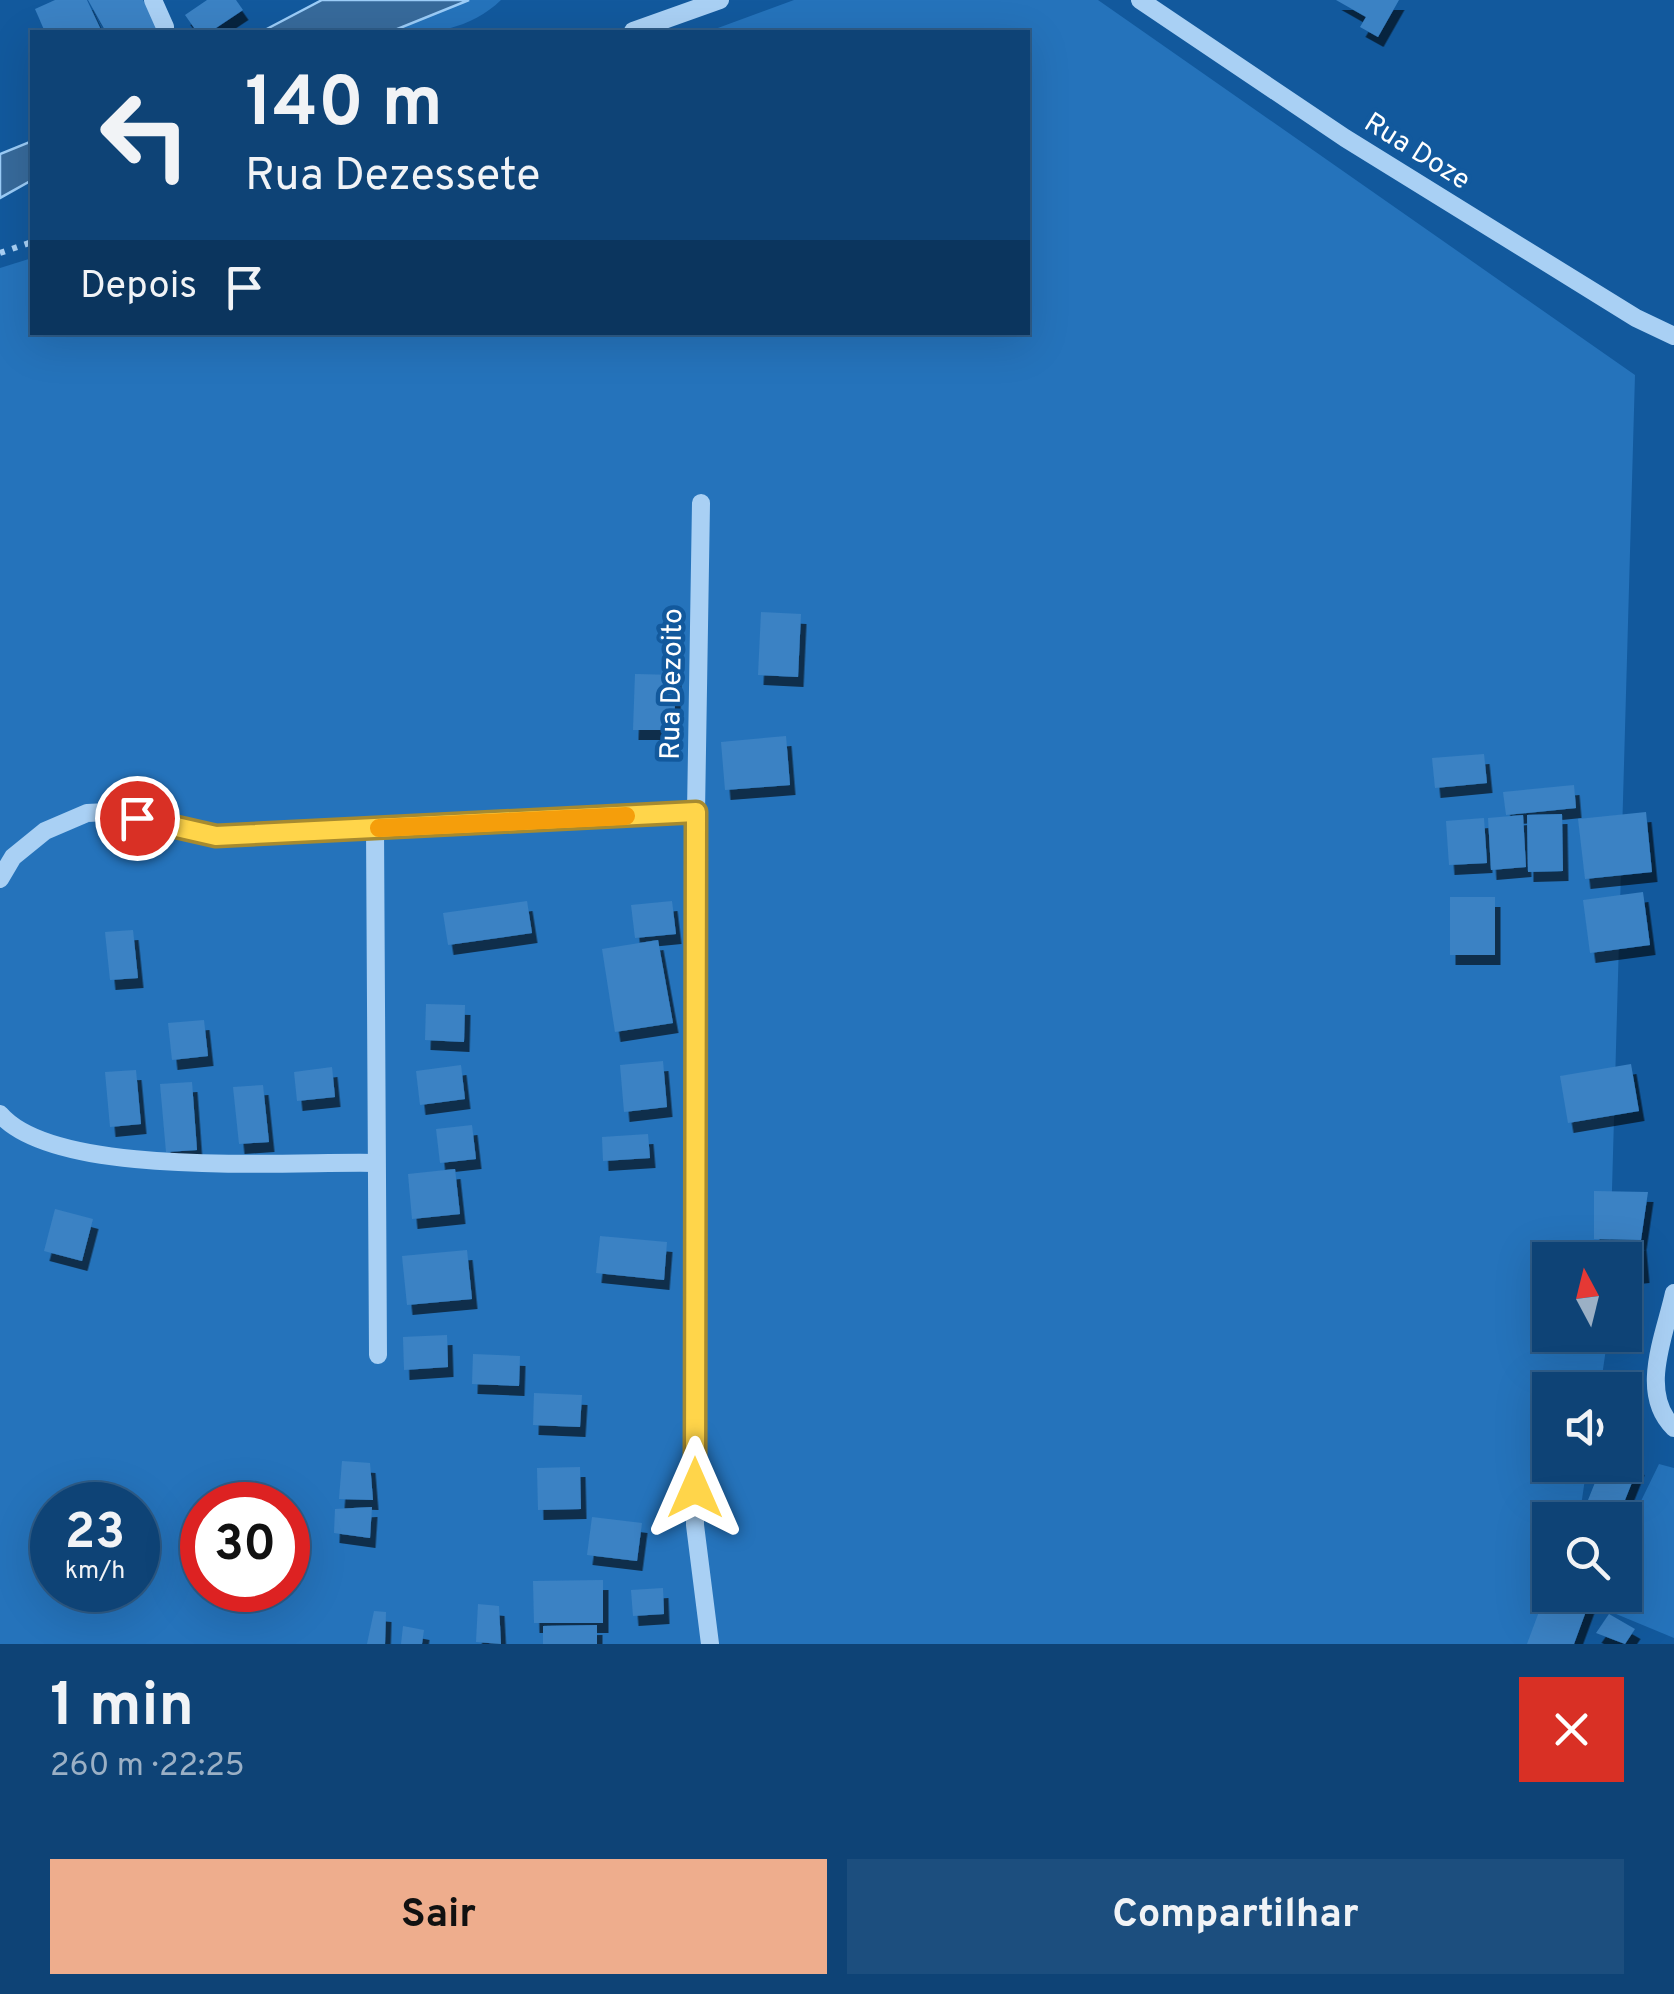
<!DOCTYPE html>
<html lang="pt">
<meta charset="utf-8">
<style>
:root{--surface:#0e4376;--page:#1c4e7e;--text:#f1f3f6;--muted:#9bb0c5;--line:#2e5c88;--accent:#eead8d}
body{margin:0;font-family:Overpass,sans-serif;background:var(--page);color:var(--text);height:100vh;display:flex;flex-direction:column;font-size:38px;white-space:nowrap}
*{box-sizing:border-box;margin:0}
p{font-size:32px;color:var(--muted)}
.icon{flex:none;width:55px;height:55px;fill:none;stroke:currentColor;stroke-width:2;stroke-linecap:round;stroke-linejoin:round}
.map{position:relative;height:1644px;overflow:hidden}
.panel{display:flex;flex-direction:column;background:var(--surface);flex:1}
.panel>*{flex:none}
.hud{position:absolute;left:30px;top:30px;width:1000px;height:305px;border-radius:0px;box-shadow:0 10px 40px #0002,0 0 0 2px var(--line);background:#0e4376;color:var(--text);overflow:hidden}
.needle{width:65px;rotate:353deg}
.tools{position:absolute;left:1532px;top:1242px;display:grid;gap:20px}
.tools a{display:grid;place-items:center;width:110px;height:110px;border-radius:0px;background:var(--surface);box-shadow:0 10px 40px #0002,0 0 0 2px var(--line);font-size:50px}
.speed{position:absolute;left:30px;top:1482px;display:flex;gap:20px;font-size:50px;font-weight:700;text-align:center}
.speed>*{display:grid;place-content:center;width:130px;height:130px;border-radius:50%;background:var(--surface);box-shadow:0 10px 40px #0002,0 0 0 2px var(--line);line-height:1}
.speed small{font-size:25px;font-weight:400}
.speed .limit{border:15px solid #d22;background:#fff;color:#111}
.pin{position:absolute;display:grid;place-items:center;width:85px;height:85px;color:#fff;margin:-42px;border:5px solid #fff;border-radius:50%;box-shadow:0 2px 10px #0007}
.me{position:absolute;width:110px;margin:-55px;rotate:0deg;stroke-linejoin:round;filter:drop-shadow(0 0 8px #0008)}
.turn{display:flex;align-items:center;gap:35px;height:210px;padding:0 50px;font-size:45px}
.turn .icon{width:130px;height:130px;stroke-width:2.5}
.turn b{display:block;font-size:70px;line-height:85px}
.then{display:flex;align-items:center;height:95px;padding:0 50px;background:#0003;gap:20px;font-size:38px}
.round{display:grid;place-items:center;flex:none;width:105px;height:105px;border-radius:0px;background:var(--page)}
.summary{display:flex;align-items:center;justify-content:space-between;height:170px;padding:0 50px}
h1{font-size:60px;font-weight:700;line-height:75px}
.action{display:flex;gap:20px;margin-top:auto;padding:20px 50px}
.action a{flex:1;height:115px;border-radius:0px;background:var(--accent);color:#111;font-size:40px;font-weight:700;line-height:115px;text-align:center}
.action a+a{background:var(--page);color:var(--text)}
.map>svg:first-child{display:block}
</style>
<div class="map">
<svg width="1674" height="1644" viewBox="0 0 1674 1644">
<defs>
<filter id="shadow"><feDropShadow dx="5.5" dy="10" stdDeviation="0" flood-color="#0009"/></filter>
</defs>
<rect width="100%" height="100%" fill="#12599d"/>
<g fill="#2573bb" fill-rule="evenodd">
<path d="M352 0H501C450 50 364 32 298 32Z"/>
<path d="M794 0H1098L1635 375 1610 1260H1550V1335H1608L1600 1390H1550V1465H1587L1579 1520H1550V1595L1559 1644H0V268L32 258V332H1028V32H707ZM52 1505H138V1590H52ZM202 1505H288V1590H202Z"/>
<polygon points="1659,1464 1674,1468 1674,1638 1592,1604 1596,1595 1625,1595 1625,1534"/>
</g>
<g fill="#376a9b" stroke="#9bccf7" stroke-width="2.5">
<polygon points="322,0 469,0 390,32 261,32"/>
<polygon points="32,141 32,180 0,198 0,154"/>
</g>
<g fill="#3b82c4" filter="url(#shadow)">
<polygon points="55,0 87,0 102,32 45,32 35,9"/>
<polygon points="88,0 143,0 160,32 106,32"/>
<polygon points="207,0 236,0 243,10 210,32 197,32 185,15"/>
<polygon points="1336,0 1399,0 1378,37 1360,27 1366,17"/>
<polygon points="761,612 801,614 798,677 758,675"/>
<polygon points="635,674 676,675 674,730 633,730"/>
<polygon points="786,736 790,785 725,790 721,742"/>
<polygon points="1484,754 1487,783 1435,788 1432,758"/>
<polygon points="1574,785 1576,808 1506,815 1503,792"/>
<polygon points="1646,812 1652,872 1585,879 1578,819"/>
<polygon points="1562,814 1563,871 1528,872 1527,815"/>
<polygon points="1523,815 1526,867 1491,870 1488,818"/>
<polygon points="1484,818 1487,863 1449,865 1446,821"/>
<polygon points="1643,892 1650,945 1590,953 1583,900"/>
<rect x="1450" y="897" width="45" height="58"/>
<polygon points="527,901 532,933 448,945 443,913"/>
<polygon points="672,901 676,934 635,938 631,905"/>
<polygon points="133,930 138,978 110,980 105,932"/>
<polygon points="658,940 673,1023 615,1032 602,949"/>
<polygon points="426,1004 465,1005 464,1042 425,1040"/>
<polygon points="204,1020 208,1056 172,1060 168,1023"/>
<polygon points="663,1061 667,1107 624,1112 620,1065"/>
<polygon points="1631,1064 1639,1111 1568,1123 1560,1076"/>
<polygon points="461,1065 465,1099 420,1105 416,1071"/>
<polygon points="332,1067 335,1097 297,1101 294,1072"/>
<polygon points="136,1070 141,1124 110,1127 105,1072"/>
<polygon points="192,1082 197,1150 166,1152 160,1084"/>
<polygon points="263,1085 269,1142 239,1144 233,1087"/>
<polygon points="472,1125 476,1159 440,1163 436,1129"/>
<polygon points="648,1134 650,1158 603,1161 602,1137"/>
<polygon points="455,1169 460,1214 412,1219 408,1174"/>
<polygon points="1594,1191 1648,1192 1641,1240 1594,1239"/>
<polygon points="55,1209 93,1219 82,1261 44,1251"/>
<polygon points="600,1236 667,1242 664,1280 596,1273"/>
<polygon points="1641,1240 1644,1273 1625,1275 1625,1260 1589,1260 1588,1245"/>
<polygon points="467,1250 472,1299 407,1305 402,1256"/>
<polygon points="447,1335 448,1367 404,1370 403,1337"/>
<polygon points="473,1354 520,1356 519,1386 472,1384"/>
<polygon points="534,1393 582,1395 580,1427 533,1425"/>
<polygon points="1625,1460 1639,1465 1617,1520 1580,1520 1602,1465 1625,1465"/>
<polygon points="342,1461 370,1463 373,1500 339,1499"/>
<polygon points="580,1467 581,1509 538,1510 537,1468"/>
<polygon points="372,1507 370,1538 334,1533 335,1509"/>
<polygon points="592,1517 642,1523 637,1561 587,1555"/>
<polygon points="603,1580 603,1623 534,1623 533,1581"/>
<polygon points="1550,1582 1550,1595 1592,1595 1574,1644 1527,1644"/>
<polygon points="663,1588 664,1614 633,1616 631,1590"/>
<polygon points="478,1604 499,1606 501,1644 476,1642"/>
<polygon points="374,1611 386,1612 385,1644 367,1644"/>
<polygon points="1609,1614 1635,1629 1625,1644 1596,1633"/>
<polygon points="597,1625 597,1644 543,1644 543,1626"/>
<polygon points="403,1626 424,1630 422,1644 401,1644"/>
</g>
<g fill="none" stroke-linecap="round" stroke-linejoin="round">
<polyline stroke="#a9d0f4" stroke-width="6" stroke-dasharray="5 8" stroke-linecap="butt" points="0,253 32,242"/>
<g stroke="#a9d0f4" stroke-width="18">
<polyline points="153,0 165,27"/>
<polyline points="1140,0 1345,138 1636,318 1674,336"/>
<polyline points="633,31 720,0"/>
<polyline points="701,503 696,812 695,1525 710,1644"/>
<polyline points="375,828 378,1355"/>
<polyline points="0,879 13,857 45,831 87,813 108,812 216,836 696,812"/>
<path d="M0 1114C56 1179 289 1161 375 1163"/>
<path d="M1674 1293C1665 1335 1638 1393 1674 1428"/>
</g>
</g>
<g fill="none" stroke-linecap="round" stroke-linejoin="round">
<g stroke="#a68a30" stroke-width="25">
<polyline id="route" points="137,818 216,836 696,812 695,1488"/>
</g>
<use href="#route" stroke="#ffd54a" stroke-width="18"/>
<polyline stroke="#f59e0b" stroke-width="18" points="379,828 626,816"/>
</g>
<g text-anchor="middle" stroke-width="9" stroke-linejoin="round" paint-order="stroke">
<g font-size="28" fill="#fff" stroke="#12599d">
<text transform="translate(1418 150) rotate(32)" y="10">Rua Doze</text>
<text transform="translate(670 684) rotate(-89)" y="10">Rua Dezoito</text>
</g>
</g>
</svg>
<div class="tools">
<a><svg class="needle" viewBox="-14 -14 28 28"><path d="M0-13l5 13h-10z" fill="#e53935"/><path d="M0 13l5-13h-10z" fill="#9bb0c5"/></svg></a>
<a><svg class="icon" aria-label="sound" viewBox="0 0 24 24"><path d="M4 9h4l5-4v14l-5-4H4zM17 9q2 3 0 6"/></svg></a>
<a><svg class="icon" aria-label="search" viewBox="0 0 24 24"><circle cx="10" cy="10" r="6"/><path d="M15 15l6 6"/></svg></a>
</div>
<div class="speed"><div>23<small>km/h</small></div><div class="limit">30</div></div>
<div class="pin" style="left:137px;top:818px;background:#d93025"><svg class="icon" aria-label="arrive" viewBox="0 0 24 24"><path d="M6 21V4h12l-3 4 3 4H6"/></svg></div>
<svg class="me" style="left:695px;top:1488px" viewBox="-20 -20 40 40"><path d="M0-17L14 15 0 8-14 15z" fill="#ffd54a" stroke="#fff" stroke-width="4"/></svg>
<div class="hud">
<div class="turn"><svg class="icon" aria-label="left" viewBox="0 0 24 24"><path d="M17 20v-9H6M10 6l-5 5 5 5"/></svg><div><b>140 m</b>Rua Dezessete</div></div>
<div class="then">Depois<svg class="icon" aria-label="arrive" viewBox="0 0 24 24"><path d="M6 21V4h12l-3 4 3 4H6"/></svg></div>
</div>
</div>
<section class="panel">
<div class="summary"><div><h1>1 min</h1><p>260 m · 22:25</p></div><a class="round" style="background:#d93025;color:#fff"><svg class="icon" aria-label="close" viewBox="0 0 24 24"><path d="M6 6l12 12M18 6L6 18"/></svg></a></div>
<div class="action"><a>Sair</a><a>Compartilhar</a></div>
</section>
